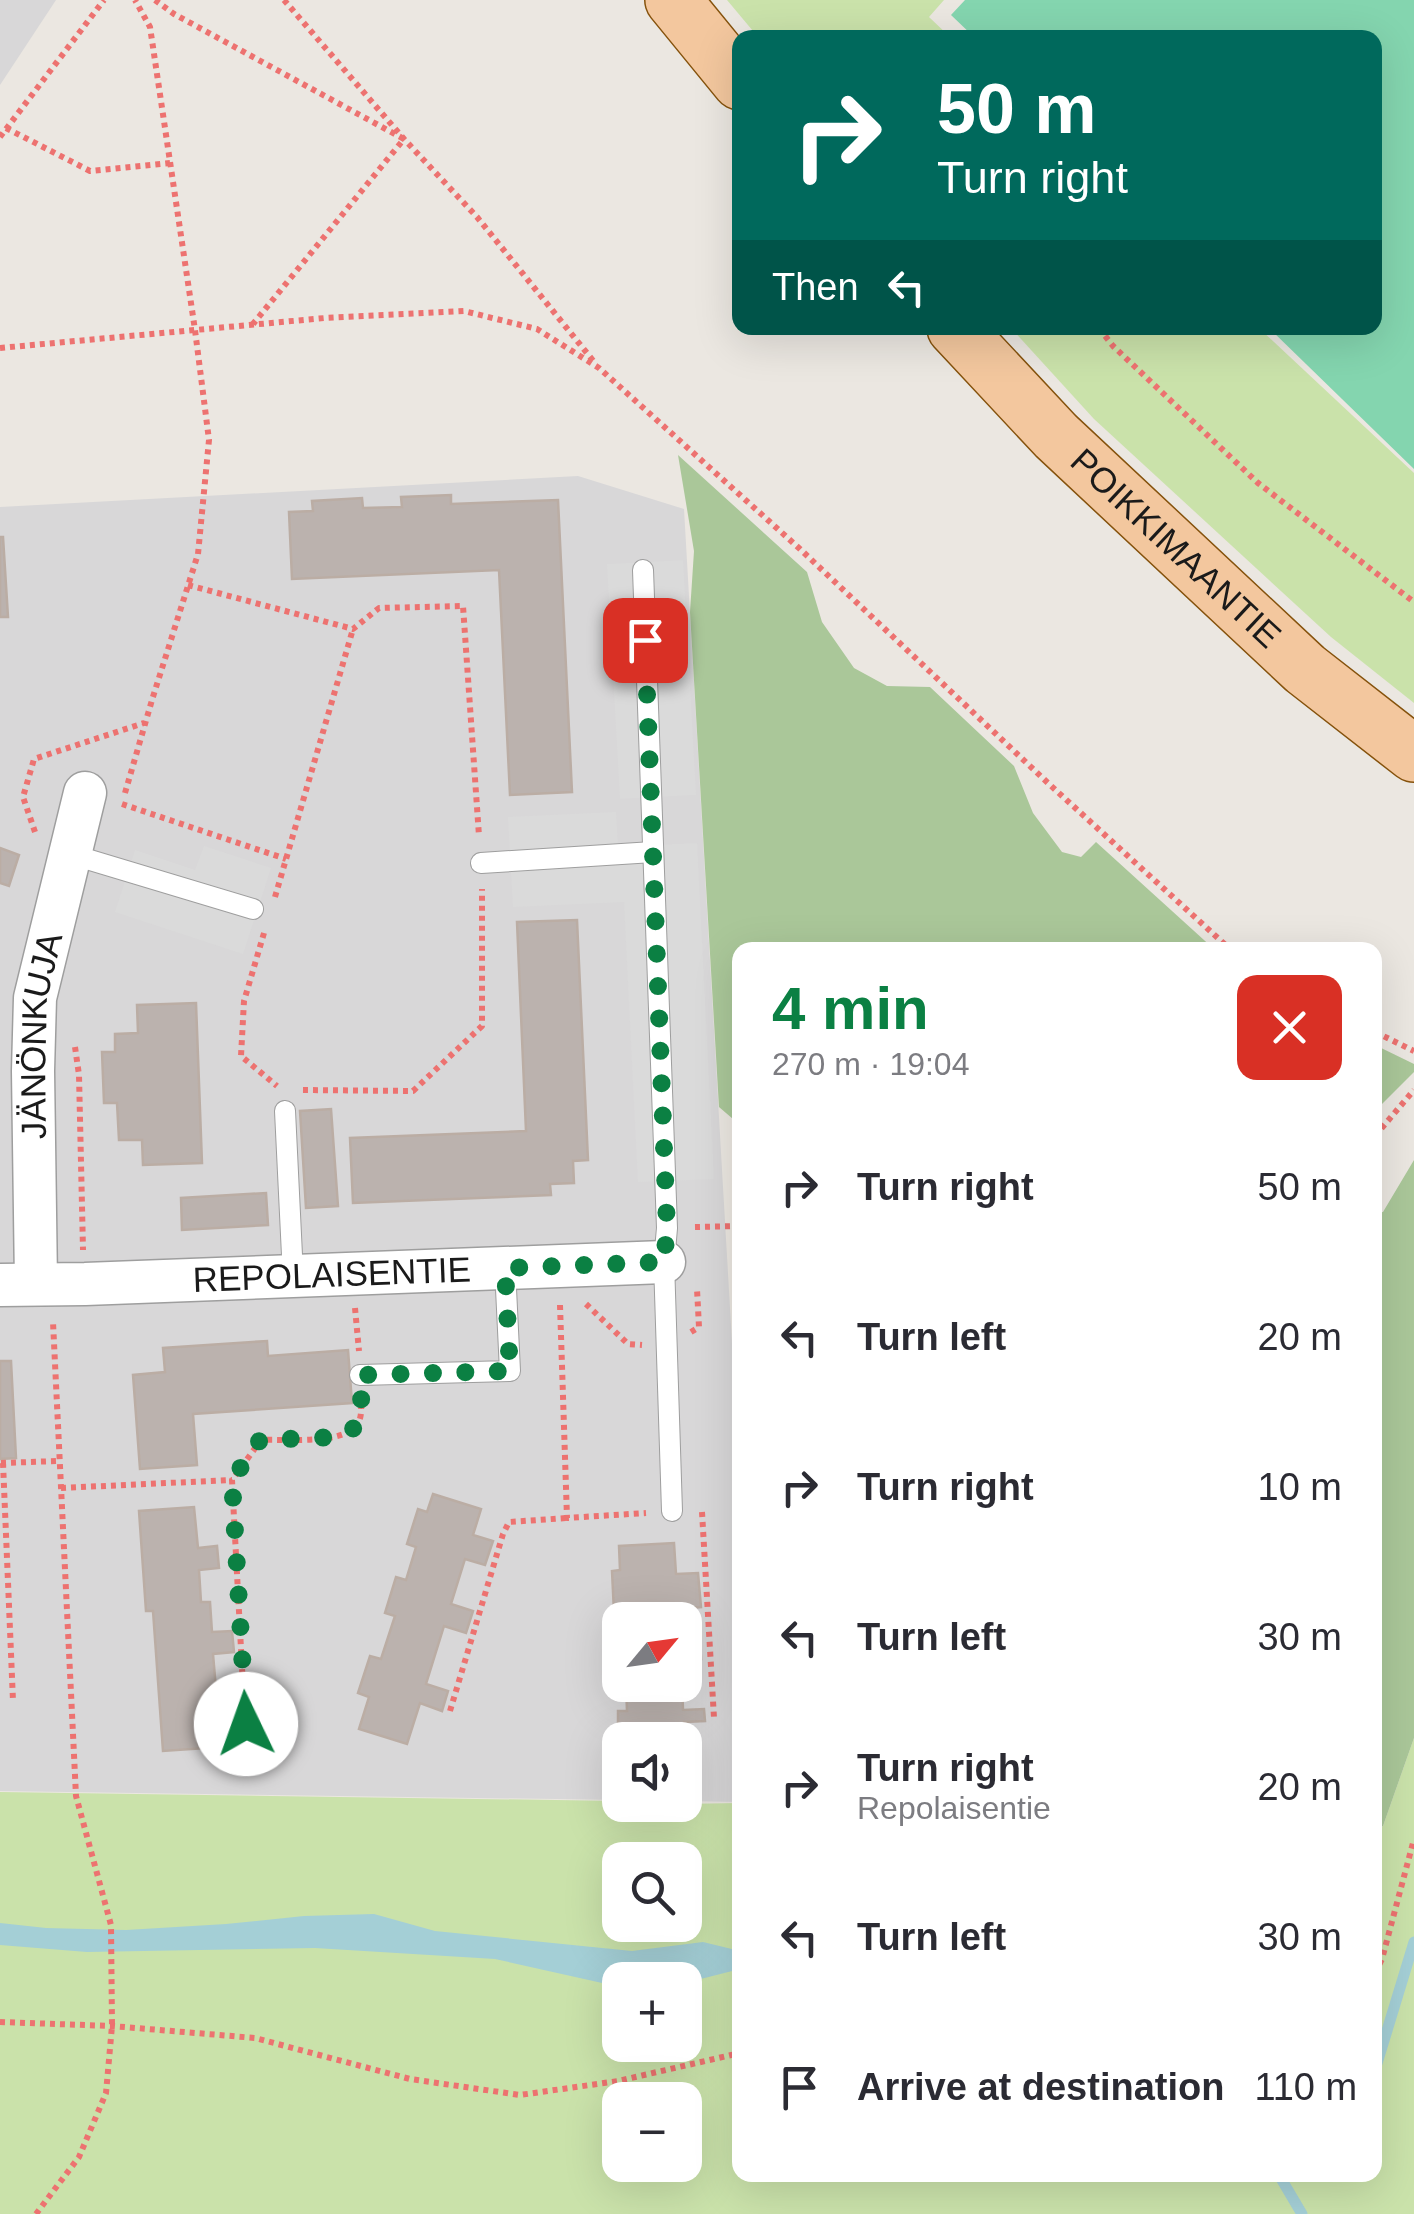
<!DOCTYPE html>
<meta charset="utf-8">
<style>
:root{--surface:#fff;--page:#f2f2f3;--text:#2b2b33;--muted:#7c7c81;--accent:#0b8043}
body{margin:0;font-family:Helvetica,sans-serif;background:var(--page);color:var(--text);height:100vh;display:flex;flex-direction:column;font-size:38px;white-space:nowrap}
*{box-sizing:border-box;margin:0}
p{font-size:32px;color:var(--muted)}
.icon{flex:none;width:55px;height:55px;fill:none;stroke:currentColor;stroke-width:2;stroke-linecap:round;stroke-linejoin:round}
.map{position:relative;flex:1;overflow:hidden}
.drawer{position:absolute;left:732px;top:942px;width:650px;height:1240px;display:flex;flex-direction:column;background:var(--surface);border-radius:20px;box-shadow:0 10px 40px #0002}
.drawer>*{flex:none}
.banner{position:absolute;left:732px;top:30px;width:650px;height:305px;border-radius:20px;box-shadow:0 10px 40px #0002;background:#00695c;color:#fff;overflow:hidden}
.needle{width:65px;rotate:61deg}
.controls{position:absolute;left:602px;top:1602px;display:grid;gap:20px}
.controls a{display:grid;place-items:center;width:100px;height:100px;border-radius:20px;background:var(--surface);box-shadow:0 10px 40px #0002;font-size:50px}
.pin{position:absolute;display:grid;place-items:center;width:85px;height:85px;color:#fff;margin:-42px;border-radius:20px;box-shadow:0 5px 15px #0006}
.me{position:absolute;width:110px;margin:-55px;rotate:357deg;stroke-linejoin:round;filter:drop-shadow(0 0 8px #0008)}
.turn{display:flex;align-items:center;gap:35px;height:210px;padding:0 40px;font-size:45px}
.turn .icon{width:130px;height:130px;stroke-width:2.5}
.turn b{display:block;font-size:70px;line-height:85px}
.then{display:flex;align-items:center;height:95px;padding:0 40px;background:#0003;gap:20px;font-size:38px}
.round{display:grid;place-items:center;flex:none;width:105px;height:105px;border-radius:20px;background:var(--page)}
.headline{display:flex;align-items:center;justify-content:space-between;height:170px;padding:0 40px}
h1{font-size:60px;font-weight:800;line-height:75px;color:var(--accent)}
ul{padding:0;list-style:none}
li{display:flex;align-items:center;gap:30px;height:150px;padding:0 40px}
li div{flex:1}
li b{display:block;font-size:38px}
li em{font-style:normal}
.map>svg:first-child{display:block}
</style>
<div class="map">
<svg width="1414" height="2214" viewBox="0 0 1414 2214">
<rect width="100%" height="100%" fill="#ebe7e1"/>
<g fill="#d8d7d8" fill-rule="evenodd">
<polygon points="0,0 56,0 0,85"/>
<path d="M578 476 684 509 740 1482V1802L685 1801V1740H620V1800L0 1791V507ZM620 1620H685V1685H620Z"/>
</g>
<g fill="#cae2aa" fill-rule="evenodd">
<polygon points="727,0 944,0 929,17 950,37 758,37"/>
<polygon points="1011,328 1259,328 1414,473 1414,703 1331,637 1094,419"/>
<path d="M1414 1738V2214H0V1792L620 1801V1805L740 1803V2175H1375V1829L1383 1826ZM620 1860H685V1925H620ZM620 1980H685V2045H620ZM620 2100H685V2165H620Z"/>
</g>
<g fill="#aac799">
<polygon points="678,455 807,572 822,622 854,668 887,686 930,687 1014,766 1033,813 1062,852 1081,857 1096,842 1215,950 740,950 740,1125 719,1107 690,612 694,551"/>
<polygon points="1375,1045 1414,1064 1414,1072 1375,1111"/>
<polygon points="1414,1160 1414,1738 1383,1826 1375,1829 1375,1213 1383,1212"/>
</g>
<polygon fill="#84d5af" points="965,0 1414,0 1414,469 1269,328 1375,328 1375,38 974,37 951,15"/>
<g fill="#dadada">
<polygon points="683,560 696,795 620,799 607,564"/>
<polygon points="616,812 618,847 697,843 714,1179 638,1182 624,902 513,907 508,817"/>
<polygon points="204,846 271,868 243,954 115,912 135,850 195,870"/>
</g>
<polygon fill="#a4cfd6" points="374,1914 435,1931 632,1951 703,1942 740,1951 740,1969 685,1983 685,1980 620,1980 620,1987 495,1959 315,1948 87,1952 0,1945 0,1923 46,1928 126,1930 226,1924 304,1916"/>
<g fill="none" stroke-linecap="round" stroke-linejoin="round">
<g stroke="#a4cfd6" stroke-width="11">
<polyline points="1375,2070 1414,1942"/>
<polyline points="1279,2175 1302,2214"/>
</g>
</g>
<g fill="#bbb2ae" stroke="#bbada4" stroke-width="2.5">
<polygon points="451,495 451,504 558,500 572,792 510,795 499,570 292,579 289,512 313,511 312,501 362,498 363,508 402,507 401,497"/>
<polygon points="0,537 3,537 8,617 0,617"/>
<polygon points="0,848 19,855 9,886 0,883"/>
<polygon points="577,920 588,1160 573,1161 574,1183 550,1184 551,1195 353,1203 350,1138 526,1131 517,922"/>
<polygon points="196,1003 202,1163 143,1165 142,1140 119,1140 117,1103 104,1103 102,1052 115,1052 115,1034 138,1033 137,1005"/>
<polygon points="331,1109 338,1206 306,1208 300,1111"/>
<polygon points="266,1193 268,1225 182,1230 181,1198"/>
<polygon points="267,1341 268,1356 348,1350 352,1403 193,1414 197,1465 140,1469 133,1375 165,1372 163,1348"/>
<polygon points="0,1361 11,1361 16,1458 0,1459"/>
<polygon points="433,1494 481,1509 473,1535 493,1541 485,1565 465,1559 451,1604 473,1611 466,1633 444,1626 426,1684 448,1691 442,1711 420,1703 407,1744 359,1729 369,1697 358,1693 370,1656 381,1659 395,1616 385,1613 396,1577 406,1580 416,1547 407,1544 418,1509 427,1512"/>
<polygon points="194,1507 198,1548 217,1546 219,1568 199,1570 201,1602 210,1602 212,1632 232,1631 234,1652 213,1654 217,1700 237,1699 238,1717 218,1719 220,1747 163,1751 153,1611 146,1611 139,1511"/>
<polygon points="674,1543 676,1574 698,1573 701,1607 678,1609 678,1620 623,1620 622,1612 614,1612 612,1571 620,1570 619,1546"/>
<polygon points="700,1636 701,1659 685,1660 685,1637"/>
<polygon points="626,1685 682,1685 683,1710 704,1709 705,1721 684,1722 685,1740 629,1740 628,1727 618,1728 618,1711 627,1711"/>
</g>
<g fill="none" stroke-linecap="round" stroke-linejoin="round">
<g stroke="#9e9e9e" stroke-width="22">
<g id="lane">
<polyline points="643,570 667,1228 664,1262 672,1511"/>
<polyline points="70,854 253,909"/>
<polyline points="481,863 653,852"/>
<polyline points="285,1111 293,1276"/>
<polyline points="360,1375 510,1371 505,1268"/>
</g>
</g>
<g stroke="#9e9e9e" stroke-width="45">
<g id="street">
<path id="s1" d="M36 1283 33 1071 35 998 85 793"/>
<path id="s2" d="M0 1285 85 1284 664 1262"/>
</g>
</g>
<g stroke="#85520c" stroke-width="58">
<g id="primary">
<polyline points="673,0 740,82"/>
<path id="s3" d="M955 328 1056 436 1305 669 1414 754"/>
</g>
</g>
<g stroke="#ed7270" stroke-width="6" stroke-dasharray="5 5" stroke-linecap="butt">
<polyline points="155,0 174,14 404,139 253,324"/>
<polyline points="284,0 404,139 477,217 595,363"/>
<polyline points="6,128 90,171 170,163"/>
<polyline points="0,137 104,0"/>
<polyline points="1099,328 1113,346 1258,483 1414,602"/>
<polyline points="0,348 325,318 464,311 537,329 599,368 800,549 1049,784 1231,950"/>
<polyline points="188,585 353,629 379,608 463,606 479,836"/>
<polyline points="125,793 152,700 198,554 209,440 195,330 150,27 135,0"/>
<polyline points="122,804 286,859"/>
<polyline points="35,832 23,797 34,759 144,723"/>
<polyline points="275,897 353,629"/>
<polyline points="264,933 244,1001 241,1056 277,1086"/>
<polyline points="1375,1032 1414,1051"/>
<polyline points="75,1047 79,1075 83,1250"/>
<polyline points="303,1090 413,1091 482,1026 482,889"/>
<polyline points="1375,1136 1414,1090"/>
<polyline points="695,1227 740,1226"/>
<polyline points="586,1304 628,1344 642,1345"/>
<polyline points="560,1305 567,1518 646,1513"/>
<polyline points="355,1308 359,1351"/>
<polyline points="691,1332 699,1327 697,1289"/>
<polyline points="1,1463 59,1461"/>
<polyline points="3,1463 13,1701"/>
<polyline points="61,1488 232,1480"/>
<polyline points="702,1512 714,1718"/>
<polyline points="450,1711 503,1534 509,1522 567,1518"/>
<path d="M245 1724 232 1480 261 1440C284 1439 337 1444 354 1428 363 1420 361 1409 361 1398"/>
<polyline points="1375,1973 1382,1959 1414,1839"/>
<polyline points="0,2022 112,2026 255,2038 410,2079 520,2095 618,2081 740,2053"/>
<polyline points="36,2214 79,2157 106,2093 112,2026 111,1925 76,1796 53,1322"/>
</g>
<use href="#lane" stroke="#fff" stroke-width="20"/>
<use href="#street" stroke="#fff" stroke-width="42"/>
<use href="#primary" stroke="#f3c79e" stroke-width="55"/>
</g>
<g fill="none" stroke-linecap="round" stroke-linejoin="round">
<polyline stroke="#0b8043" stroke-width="18" stroke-dasharray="0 32.4" points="246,1724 232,1480 260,1440 339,1437 354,1428 362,1417 360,1375 510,1371 505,1268 664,1262 667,1228 645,640"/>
</g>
<g text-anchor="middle" stroke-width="9" stroke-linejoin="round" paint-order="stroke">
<g font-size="35" fill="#1a1a1a" stroke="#fff">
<text dy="12" stroke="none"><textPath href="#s3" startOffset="312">POIKKIMAANTIE</textPath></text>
<text dy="12" stroke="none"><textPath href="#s1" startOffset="248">JÄNÖNKUJA</textPath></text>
<text dy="12" stroke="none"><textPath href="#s2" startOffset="332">REPOLAISENTIE</textPath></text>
</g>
</g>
</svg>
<div class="controls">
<a><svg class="needle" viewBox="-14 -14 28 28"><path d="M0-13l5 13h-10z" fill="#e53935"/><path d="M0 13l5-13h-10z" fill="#7c7c81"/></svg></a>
<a><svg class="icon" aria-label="sound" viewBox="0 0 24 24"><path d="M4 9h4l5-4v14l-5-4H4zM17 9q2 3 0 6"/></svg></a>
<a><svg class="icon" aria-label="search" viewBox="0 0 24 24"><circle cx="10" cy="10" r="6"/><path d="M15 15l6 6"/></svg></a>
<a>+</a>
<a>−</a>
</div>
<div class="pin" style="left:645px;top:640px;background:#d93025"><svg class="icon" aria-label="arrive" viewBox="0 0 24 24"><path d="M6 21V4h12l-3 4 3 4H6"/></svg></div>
<svg class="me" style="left:246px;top:1724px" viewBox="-20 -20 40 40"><circle r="19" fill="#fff"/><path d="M0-13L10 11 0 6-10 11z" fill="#0b8043"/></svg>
<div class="banner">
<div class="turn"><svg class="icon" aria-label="right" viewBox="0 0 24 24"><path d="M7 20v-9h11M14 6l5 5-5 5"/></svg><div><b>50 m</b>Turn right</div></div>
<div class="then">Then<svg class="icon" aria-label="left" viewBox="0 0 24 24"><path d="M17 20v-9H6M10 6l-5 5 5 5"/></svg></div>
</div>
<section class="drawer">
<div class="headline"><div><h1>4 min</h1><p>270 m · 19:04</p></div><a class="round" style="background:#d93025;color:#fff"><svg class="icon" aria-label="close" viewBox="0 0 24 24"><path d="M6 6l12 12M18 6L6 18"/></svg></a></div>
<ul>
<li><svg class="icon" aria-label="right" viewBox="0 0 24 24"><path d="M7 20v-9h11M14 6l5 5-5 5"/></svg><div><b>Turn right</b></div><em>50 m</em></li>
<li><svg class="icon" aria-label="left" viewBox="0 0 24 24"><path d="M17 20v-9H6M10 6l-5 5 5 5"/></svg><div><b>Turn left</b></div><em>20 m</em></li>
<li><svg class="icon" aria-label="right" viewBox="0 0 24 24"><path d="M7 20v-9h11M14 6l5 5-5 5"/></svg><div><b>Turn right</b></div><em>10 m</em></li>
<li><svg class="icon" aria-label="left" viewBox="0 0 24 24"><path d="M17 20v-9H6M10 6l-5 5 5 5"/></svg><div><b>Turn left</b></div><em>30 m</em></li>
<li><svg class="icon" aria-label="right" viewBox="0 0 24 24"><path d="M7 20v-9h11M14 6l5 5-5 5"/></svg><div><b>Turn right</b><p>Repolaisentie</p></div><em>20 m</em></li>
<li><svg class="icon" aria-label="left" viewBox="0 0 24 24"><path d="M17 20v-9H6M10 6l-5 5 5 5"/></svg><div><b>Turn left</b></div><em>30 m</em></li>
<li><svg class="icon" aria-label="arrive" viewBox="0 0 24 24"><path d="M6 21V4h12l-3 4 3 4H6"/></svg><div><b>Arrive at destination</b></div><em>110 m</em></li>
</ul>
</section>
</div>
